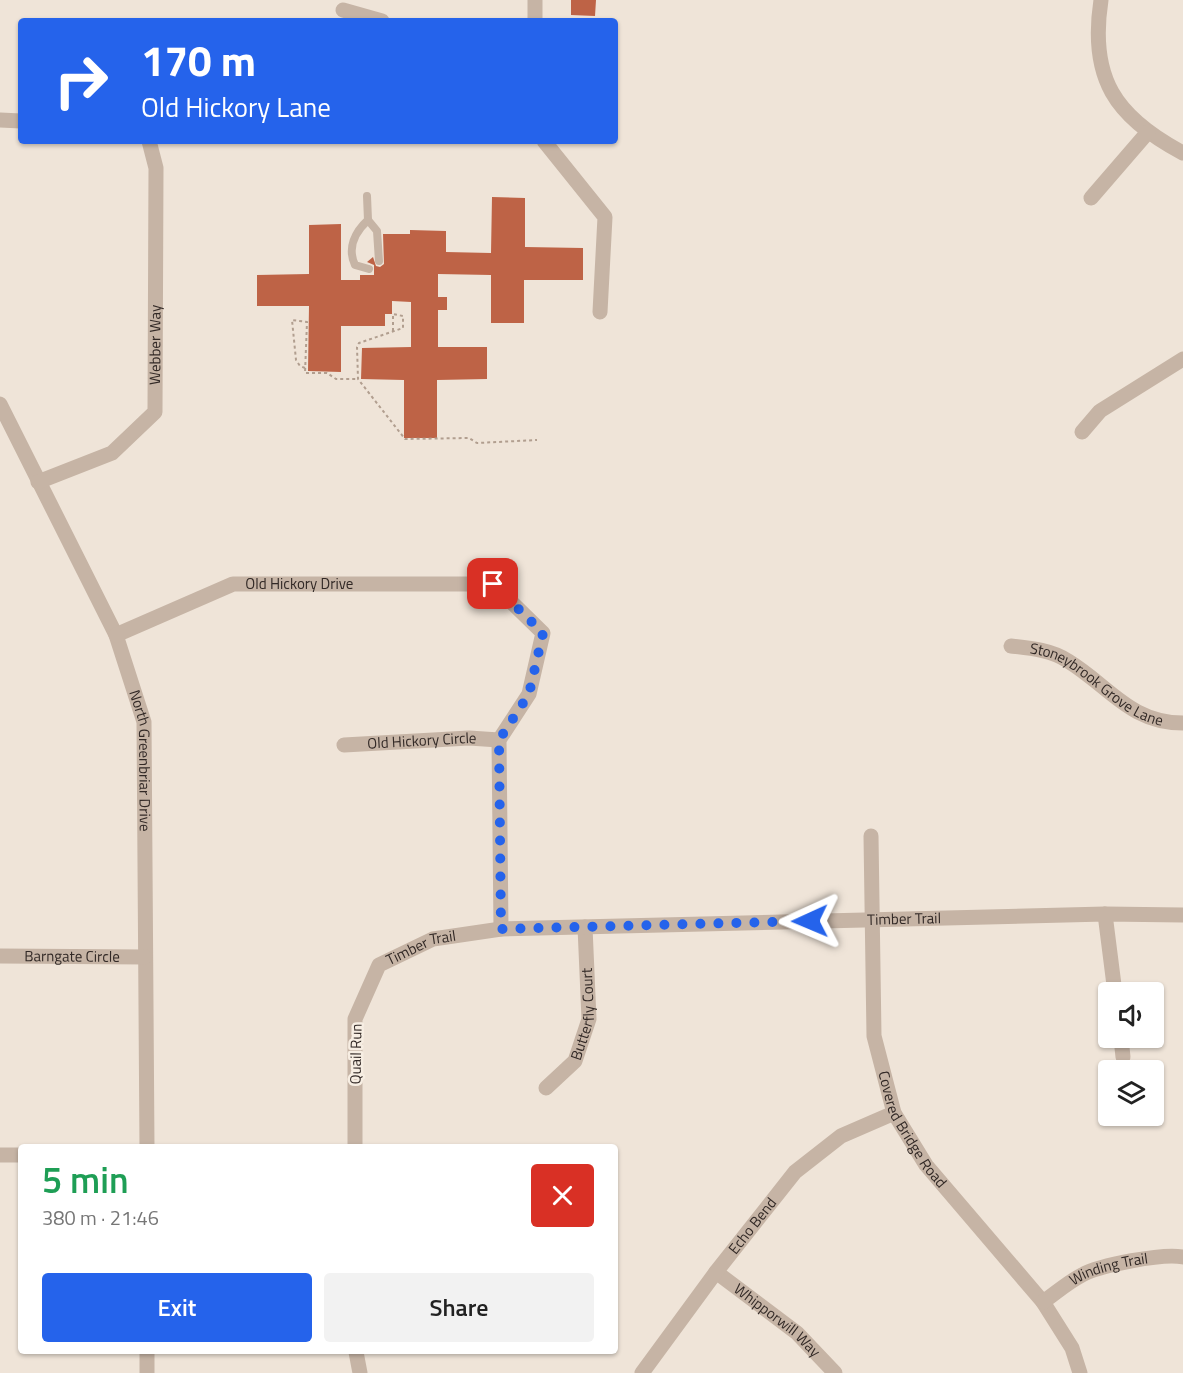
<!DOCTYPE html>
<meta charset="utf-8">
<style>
:root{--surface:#fff;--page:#f2f2f2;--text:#222;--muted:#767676;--accent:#2563eb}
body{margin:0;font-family:"Titillium Web",sans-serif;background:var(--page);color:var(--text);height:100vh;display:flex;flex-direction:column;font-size:22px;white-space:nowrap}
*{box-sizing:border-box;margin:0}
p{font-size:20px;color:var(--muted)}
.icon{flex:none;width:33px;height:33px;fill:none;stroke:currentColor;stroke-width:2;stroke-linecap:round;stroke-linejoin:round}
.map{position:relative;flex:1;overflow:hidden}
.side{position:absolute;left:18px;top:1144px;width:600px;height:210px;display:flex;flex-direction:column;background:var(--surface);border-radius:6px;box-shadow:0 2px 4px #0004}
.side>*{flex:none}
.hud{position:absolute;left:18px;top:18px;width:600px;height:126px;border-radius:6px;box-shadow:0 2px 4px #0004;background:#2563eb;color:#fff;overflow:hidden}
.tools{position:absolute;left:1098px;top:982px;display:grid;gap:12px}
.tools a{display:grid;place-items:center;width:66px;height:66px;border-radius:6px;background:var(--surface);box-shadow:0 2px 4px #0004;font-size:30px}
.pin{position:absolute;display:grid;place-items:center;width:51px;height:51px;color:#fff;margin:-26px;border-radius:12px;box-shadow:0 3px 9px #0006}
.me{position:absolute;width:66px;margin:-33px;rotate:269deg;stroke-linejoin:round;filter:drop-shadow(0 0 4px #0008)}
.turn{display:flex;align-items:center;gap:21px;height:126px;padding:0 24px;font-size:27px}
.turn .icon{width:78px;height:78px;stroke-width:2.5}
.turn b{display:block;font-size:42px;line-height:51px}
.round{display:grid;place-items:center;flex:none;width:63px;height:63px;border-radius:6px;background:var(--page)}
.overview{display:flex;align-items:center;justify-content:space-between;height:102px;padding:0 24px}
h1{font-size:36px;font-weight:600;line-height:45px;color:#1e9e55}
.action{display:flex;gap:12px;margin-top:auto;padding:12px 24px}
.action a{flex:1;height:69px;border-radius:6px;background:var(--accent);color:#fff;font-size:24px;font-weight:600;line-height:69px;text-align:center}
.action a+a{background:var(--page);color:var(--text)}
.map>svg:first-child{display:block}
</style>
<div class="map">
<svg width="1183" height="1373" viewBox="0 0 1183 1373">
<rect width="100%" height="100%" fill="#efe4d8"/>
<g fill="#be6346">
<polygon points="571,0 596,0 595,16 571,15"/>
<polygon points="492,197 525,198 525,247 583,248 583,280 524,280 524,323 491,323 491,275 438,274 438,297 447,297 447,310 438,310 438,347 487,347 487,379 437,380 437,438 404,438 404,380 361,379 362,348 411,347 411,302 392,301 392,314 385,314 385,326 341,326 341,372 308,371 309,306 257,306 257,275 309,274 309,225 341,224 341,280 360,280 360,275 374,275 374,265 367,262 373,257 376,266 380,267 384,264 383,234 410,234 410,230 446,231 446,252 491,253"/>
</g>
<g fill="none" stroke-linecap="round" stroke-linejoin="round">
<g stroke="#b19e8f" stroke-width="2" stroke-dasharray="3 3" stroke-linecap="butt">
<polyline points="393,331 393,314 403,316 403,328 359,343 357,347 358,379 405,439 469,438 477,443 537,440"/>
<polyline points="305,368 300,366 296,360 292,320 307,322 305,373 327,373 336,379 358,379"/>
</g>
<g stroke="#c6b4a5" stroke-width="8">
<path d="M367 196 368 220C355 232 347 248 355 265L369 269"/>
<polyline points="368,220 377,231 379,261"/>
</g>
<g stroke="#c6b4a5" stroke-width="15">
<polyline points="535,0 535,21"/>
<path d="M1101 0C1089 78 1115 117 1183 153"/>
<polyline points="343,10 382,21"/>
<polyline points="0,120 21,121"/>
<polyline points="544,141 605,217 600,312"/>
<polyline points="1091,198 1148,132"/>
<path id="s1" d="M0 404 116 635 144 722 147 1148"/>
<polyline points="1082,432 1100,411 1183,359"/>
<path id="s2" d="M38 482 112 453 155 412 156 168 149 141"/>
<path id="s3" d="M116 635 233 584H493L543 633 529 694 499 740 501 929"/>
<path id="s4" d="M1011 646C1030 648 1052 650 1068 661 1109 686 1130 723 1183 723"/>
<path id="s5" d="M344 745 469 738 499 740"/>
<path id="s6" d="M871 836 874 1036 894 1113 926 1165 1043 1302 1072 1348 1080 1373"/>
<polyline points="1105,914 1115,993"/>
<path id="s7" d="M0 956 145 957"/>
<polyline points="1121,1038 1123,1057"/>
<path id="s8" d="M546 1088 575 1061 589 1019 585 927"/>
<path id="s9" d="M355 1148V1019L379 965 433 939 501 929 1105 914 1183 915"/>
<polyline points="0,1155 21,1155"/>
<path id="s10" d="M716 1272 797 1333 835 1373"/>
<path id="s11" d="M1043 1302C1056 1293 1068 1282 1082 1275 1100 1265 1163 1253 1183 1257"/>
<polyline points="356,1352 360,1373"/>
<polyline points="147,1373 147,1352"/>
<path id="s12" d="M642 1373 716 1272 795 1172 841 1136 894 1113"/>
</g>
</g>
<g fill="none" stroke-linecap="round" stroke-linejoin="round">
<polyline stroke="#2563eb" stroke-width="10" stroke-dasharray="0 18" points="493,584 543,633 529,694 499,740 501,929 810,921"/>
</g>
<g text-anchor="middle" stroke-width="5" stroke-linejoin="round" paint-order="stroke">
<g font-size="15" fill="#322926" stroke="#f7eee3">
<text dy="5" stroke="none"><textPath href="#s2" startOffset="206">Webber Way</textPath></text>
<text dy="5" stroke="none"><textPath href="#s3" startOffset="194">Old Hickory Drive</textPath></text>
<text dy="5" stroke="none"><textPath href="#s4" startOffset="96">Stoneybrook Grove Lane</textPath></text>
<text dy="5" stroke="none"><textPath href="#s5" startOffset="78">Old Hickory Circle</textPath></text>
<text dy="5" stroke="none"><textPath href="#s1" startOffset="388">North Greenbriar Drive</textPath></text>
<text dy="5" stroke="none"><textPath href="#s9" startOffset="720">Timber Trail</textPath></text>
<text dy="5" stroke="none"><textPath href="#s9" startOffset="234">Timber Trail</textPath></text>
<text dy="5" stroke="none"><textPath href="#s7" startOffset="72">Barngate Circle</textPath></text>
<text dy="5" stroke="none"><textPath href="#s8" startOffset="88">Butterfly Court</textPath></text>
<text transform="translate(356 1054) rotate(-89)" y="5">Quail Run</text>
<text dy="5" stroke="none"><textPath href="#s6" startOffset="302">Covered Bridge Road</textPath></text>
<text dy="5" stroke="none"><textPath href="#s12" startOffset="184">Echo Bend</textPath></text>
<text dy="5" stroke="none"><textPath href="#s11" startOffset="75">Winding Trail</textPath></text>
<text dy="5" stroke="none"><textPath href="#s10" startOffset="78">Whipporwill Way</textPath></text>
</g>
</g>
</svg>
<div class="tools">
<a><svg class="icon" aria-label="sound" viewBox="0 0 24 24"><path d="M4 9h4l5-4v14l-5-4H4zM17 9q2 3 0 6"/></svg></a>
<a><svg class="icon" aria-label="layers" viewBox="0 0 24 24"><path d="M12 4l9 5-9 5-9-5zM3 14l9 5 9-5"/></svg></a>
</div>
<div class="pin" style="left:493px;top:584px;background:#d93025"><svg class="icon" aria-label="arrive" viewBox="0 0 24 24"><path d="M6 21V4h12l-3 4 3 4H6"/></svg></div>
<svg class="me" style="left:810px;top:921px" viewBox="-20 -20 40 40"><path d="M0-17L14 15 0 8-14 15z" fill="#2563eb" stroke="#fff" stroke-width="4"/></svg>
<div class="hud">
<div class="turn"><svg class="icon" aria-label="right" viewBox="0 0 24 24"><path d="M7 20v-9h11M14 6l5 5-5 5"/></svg><div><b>170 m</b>Old Hickory Lane</div></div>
</div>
<section class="side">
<div class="overview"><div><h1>5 min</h1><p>380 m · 21:46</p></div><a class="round" style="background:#d93025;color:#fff"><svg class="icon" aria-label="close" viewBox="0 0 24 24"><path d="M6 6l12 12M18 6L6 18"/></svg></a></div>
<div class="action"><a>Exit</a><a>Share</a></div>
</section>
</div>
